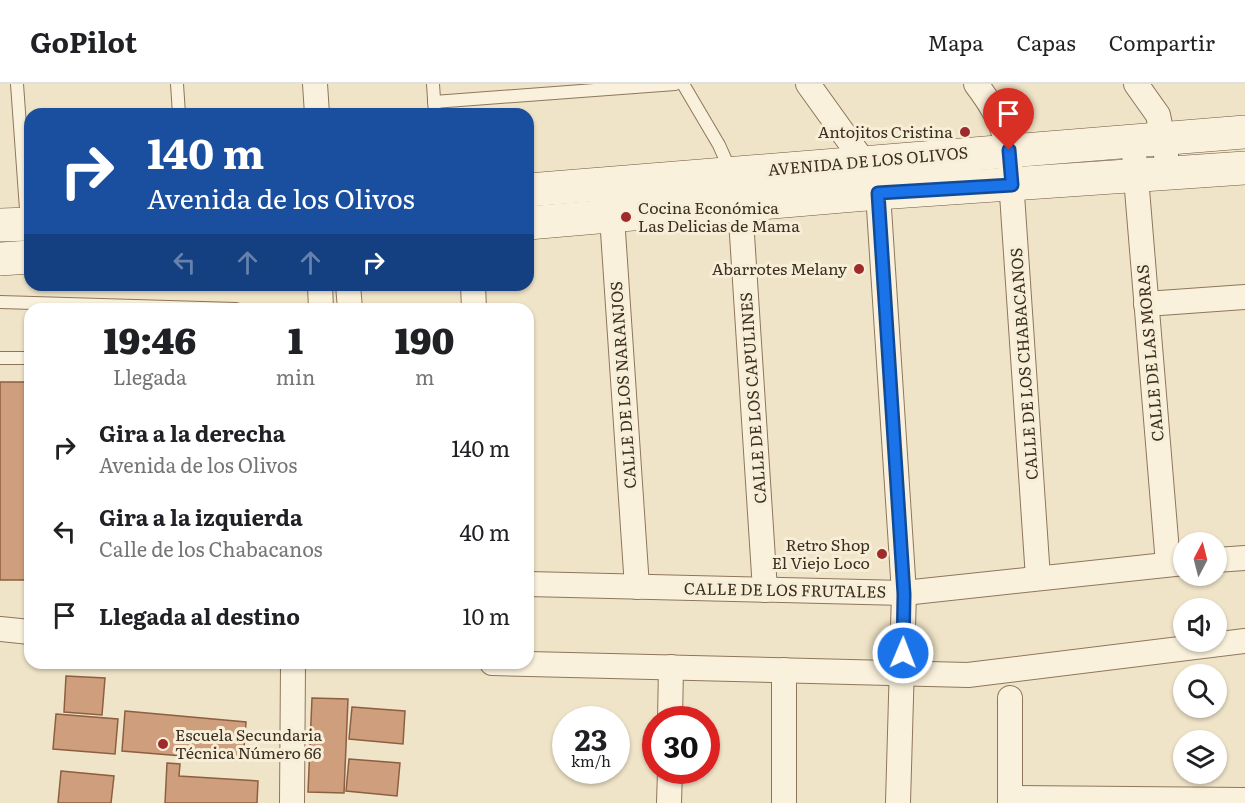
<!DOCTYPE html>
<html lang="es">
<meta charset="utf-8">
<style>
:root{--surface:#fff;--page:#f2f2f2;--text:#202124;--muted:#757577;--line:#e0e0e0}
body{margin:0;font-family:Literata,serif;background:var(--page);color:var(--text);height:100vh;display:flex;flex-direction:column;font-size:22px;white-space:nowrap}
*{box-sizing:border-box;margin:0}
p{font-size:20px;color:var(--muted)}
.icon{flex:none;width:33px;height:33px;fill:none;stroke:currentColor;stroke-width:2;stroke-linecap:round;stroke-linejoin:round}
.map{position:relative;flex:1;overflow:hidden}
.panel{position:absolute;left:24px;top:219px;width:510px;height:366px;display:flex;flex-direction:column;background:var(--surface);border-radius:18px;box-shadow:0 2px 4px #0004}
.panel>*{flex:none}
.banner{position:absolute;left:24px;top:24px;width:510px;height:183px;border-radius:18px;box-shadow:0 2px 4px #0004;background:#1a4fa0;color:#fff;overflow:hidden}
.needle{width:39px;rotate:7deg}
.tools{position:absolute;left:1173px;top:448px;display:grid;gap:12px}
.tools a{display:grid;place-items:center;width:54px;height:54px;border-radius:50%;background:var(--surface);box-shadow:0 2px 4px #0004;font-size:30px}
.speed{position:absolute;left:552px;top:622px;display:flex;gap:12px;font-size:30px;font-weight:700;text-align:center}
.speed>*{display:grid;place-content:center;width:78px;height:78px;border-radius:50%;background:var(--surface);box-shadow:0 2px 4px #0004;line-height:1}
.speed small{font-size:15px;font-weight:400}
.speed .limit{border:9px solid #d22;background:#fff;color:#111}
.pin{position:absolute;display:grid;place-items:center;width:51px;height:51px;color:#fff;margin:-62px -26px;border-radius:50% 50% 50% 0;rotate:-45deg;box-shadow:0 0 6px #0007}
.pin .icon{rotate:45deg}
.me{position:absolute;width:66px;margin:-33px;rotate:1deg;stroke-linejoin:round;filter:drop-shadow(0 0 4px #0008)}
.turn{display:flex;align-items:center;gap:21px;height:126px;padding:0 24px;font-size:27px}
.turn .icon{width:78px;height:78px;stroke-width:2.5}
.turn b{display:block;font-size:42px;line-height:51px}
.lanes{display:flex;align-items:center;height:57px;padding:0 24px;background:#0003;justify-content:center;gap:30px;direction:ltr}
.lanes .off{opacity:.35}
.eta{display:flex;justify-content:space-evenly;align-items:center;height:102px;text-align:center}
.eta b{font-size:36px;font-weight:800;line-height:42px}
ul{padding:0;list-style:none}
li{display:flex;align-items:center;gap:18px;height:84px;padding:0 24px}
li div{flex:1}
li b{display:block;font-size:22px}
li em{font-style:normal}
header{display:flex;align-items:center;gap:36px;box-sizing:border-box;height:84px;padding:0 30px;background:var(--surface);border-bottom:2px solid var(--line)}
header strong{font-size:28px}
nav{display:flex;gap:33px;margin-inline-start:auto;font-size:21px}
.map>svg:first-child{display:block}
</style>
<header>
<strong>GoPilot</strong>
<nav><a>Mapa</a><a>Capas</a><a>Compartir</a></nav>
</header>
<div class="map">
<svg width="1245" height="719" viewBox="0 0 1245 719">
<rect width="100%" height="100%" fill="#f0e4c8"/>
<g fill="#cf9f7d" stroke="#8d5f41" stroke-width="1.5">
<rect x="0" y="298" width="30" height="198"/>
<polygon points="66,592 105,594 102,631 64,628"/>
<polygon points="312,614 348,615 344,709 308,708"/>
<polygon points="352,623 405,627 403,660 349,655"/>
<polygon points="125,627 246,638 243,677 122,667"/>
<polygon points="56,630 118,635 115,670 53,665"/>
<polygon points="349,675 400,679 397,712 346,707"/>
<polygon points="167,679 180,680 179,692 258,697 257,719 165,719"/>
<polygon points="61,687 114,692 111,719 58,719"/>
</g>
<g fill="none" stroke-linecap="round" stroke-linejoin="round">
<g stroke="#8d765c" stroke-width="14">
<g id="lane">
<polyline points="17,0 27,139"/>
<polyline points="177,0 179,30"/>
<polyline points="433,0 435,30"/>
<polyline points="683,0 719,61 731,88"/>
<polyline points="434,18 675,0"/>
<polyline points="0,218 236,225"/>
<polyline points="0,274 30,274"/>
</g>
</g>
<g stroke="#8d765c" stroke-width="26">
<g id="street">
<polyline points="315,0 317,30"/>
<polyline points="808,0 864,78 878,109 904,509 898,719"/>
<path d="M976 0C992 21 1003 40 1009 66L1038 494"/>
<polyline points="1136,0 1158,31 1166,71"/>
<polyline points="1133,57 1168,480"/>
<polyline points="736,105 740,120 765,506"/>
<polyline points="611,118 637,503"/>
<polyline points="320,201 321,225"/>
<polyline points="348,201 350,225"/>
<polyline points="473,201 474,225"/>
<polyline points="1146,220 1245,213"/>
<polyline points="1216,476 1245,474"/>
<polyline points="528,500 904,509 1184,479"/>
<polyline points="0,545 30,548"/>
<polyline points="492,579 968,591 1245,557"/>
<polyline points="670,636 671,583"/>
<polyline points="1010,714 1245,716"/>
<polyline points="292,719 293,579"/>
<polyline points="669,719 670,687"/>
<polyline points="784,719 784,586"/>
<polyline points="1010,719 1010,614"/>
</g>
</g>
<g stroke="#6f573f" stroke-width="34">
<g id="secondary">
<polyline points="528,106 1245,48"/>
<polyline points="528,139 878,109 1245,84"/>
<polyline points="0,141 30,140"/>
<polyline points="0,175 30,173"/>
</g>
</g>
<use href="#lane" stroke="#faf1dc" stroke-width="12"/>
<use href="#street" stroke="#faf1dc" stroke-width="24"/>
<use href="#secondary" stroke="#faf1dc" stroke-width="33"/>
</g>
<g fill="none" stroke-linecap="round" stroke-linejoin="round">
<g stroke="#114b97" stroke-width="15">
<polyline id="route" points="903,569 904,510 878,109 1012,101 1009,66"/>
</g>
<use href="#route" stroke="#1a73e8" stroke-width="10"/>
</g>
<g fill="#9e2a2b" stroke="#f7eed8" stroke-width="2">
<circle cx="965" cy="48" r="6"/>
<circle cx="626" cy="133" r="6"/>
<circle cx="859" cy="185" r="6"/>
<circle cx="882" cy="470" r="6"/>
<circle cx="163" cy="660" r="6"/>
</g>
<g text-anchor="middle" stroke-width="6" stroke-linejoin="round" paint-order="stroke">
<g font-size="16" fill="#3d2e20" stroke="#f7eed8" text-anchor="end">
<text x="953" y="54">Antojitos Cristina</text>
<text x="638" y="130" text-anchor="start">Cocina Económica<tspan x="638" dy="18">Las Delicias de Mama</tspan></text>
<text x="847" y="191">Abarrotes Melany</text>
<text x="870" y="467">Retro Shop<tspan x="870" dy="18">El Viejo Loco</tspan></text>
<text x="175" y="657" text-anchor="start">Escuela Secundaria<tspan x="175" dy="18">Técnica Número 66</tspan></text>
</g>
<g font-size="16" fill="#3d2e20" stroke="#f7eed8">
<text transform="translate(868 77) rotate(-5)" y="6">AVENIDA DE LOS OLIVOS</text>
<text transform="translate(1150 269) rotate(-95)" y="6">CALLE DE LAS MORAS</text>
<text transform="translate(1024 280) rotate(-94)" y="6">CALLE DE LOS CHABACANOS</text>
<text transform="translate(623 301) rotate(-94)" y="6">CALLE DE LOS NARANJOS</text>
<text transform="translate(753 314) rotate(-94)" y="6">CALLE DE LOS CAPULINES</text>
<text transform="translate(785 506) rotate(1)" y="6">CALLE DE LOS FRUTALES</text>
</g>
</g>
</svg>
<div class="tools">
<a><svg class="needle" viewBox="-14 -14 28 28"><path d="M0-13l5 13h-10z" fill="#e53935"/><path d="M0 13l5-13h-10z" fill="#757577"/></svg></a>
<a><svg class="icon" aria-label="sound" viewBox="0 0 24 24"><path d="M4 9h4l5-4v14l-5-4H4zM17 9q2 3 0 6"/></svg></a>
<a><svg class="icon" aria-label="search" viewBox="0 0 24 24"><circle cx="10" cy="10" r="6"/><path d="M15 15l6 6"/></svg></a>
<a><svg class="icon" aria-label="layers" viewBox="0 0 24 24"><path d="M12 4l9 5-9 5-9-5zM3 14l9 5 9-5"/></svg></a>
</div>
<div class="speed"><div>23<small>km/h</small></div><div class="limit">30</div></div>
<div class="pin" style="left:1009px;top:66px;background:#d93025"><svg class="icon" aria-label="arrive" viewBox="0 0 24 24"><path d="M6 21V4h12l-3 4 3 4H6"/></svg></div>
<svg class="me" style="left:903px;top:569px" viewBox="-20 -20 40 40"><circle r="17" fill="#1a73e8" stroke="#fff" stroke-width="3"/><path d="M0-11L8 9 0 5-8 9z" fill="#fff"/></svg>
<div class="banner">
<div class="turn"><svg class="icon" aria-label="right" viewBox="0 0 24 24"><path d="M7 20v-9h11M14 6l5 5-5 5"/></svg><div><b>140 m</b>Avenida de los Olivos</div></div>
<div class="lanes"><svg class="icon off" aria-label="left" viewBox="0 0 24 24"><path d="M17 20v-9H6M10 6l-5 5 5 5"/></svg><svg class="icon off" aria-label="ahead" viewBox="0 0 24 24"><path d="M12 20V5M6 11l6-6 6 6"/></svg><svg class="icon off" aria-label="ahead" viewBox="0 0 24 24"><path d="M12 20V5M6 11l6-6 6 6"/></svg><svg class="icon" aria-label="right" viewBox="0 0 24 24"><path d="M7 20v-9h11M14 6l5 5-5 5"/></svg></div>
</div>
<section class="panel">
<div class="eta">
<div><b>19:46</b><p>Llegada</p></div>
<div><b>1</b><p>min</p></div>
<div><b>190</b><p>m</p></div>
</div>
<ul>
<li><svg class="icon" aria-label="right" viewBox="0 0 24 24"><path d="M7 20v-9h11M14 6l5 5-5 5"/></svg><div><b>Gira a la derecha</b><p>Avenida de los Olivos</p></div><em>140 m</em></li>
<li><svg class="icon" aria-label="left" viewBox="0 0 24 24"><path d="M17 20v-9H6M10 6l-5 5 5 5"/></svg><div><b>Gira a la izquierda</b><p>Calle de los Chabacanos</p></div><em>40 m</em></li>
<li><svg class="icon" aria-label="arrive" viewBox="0 0 24 24"><path d="M6 21V4h12l-3 4 3 4H6"/></svg><div><b>Llegada al destino</b></div><em>10 m</em></li>
</ul>
</section>
</div>
